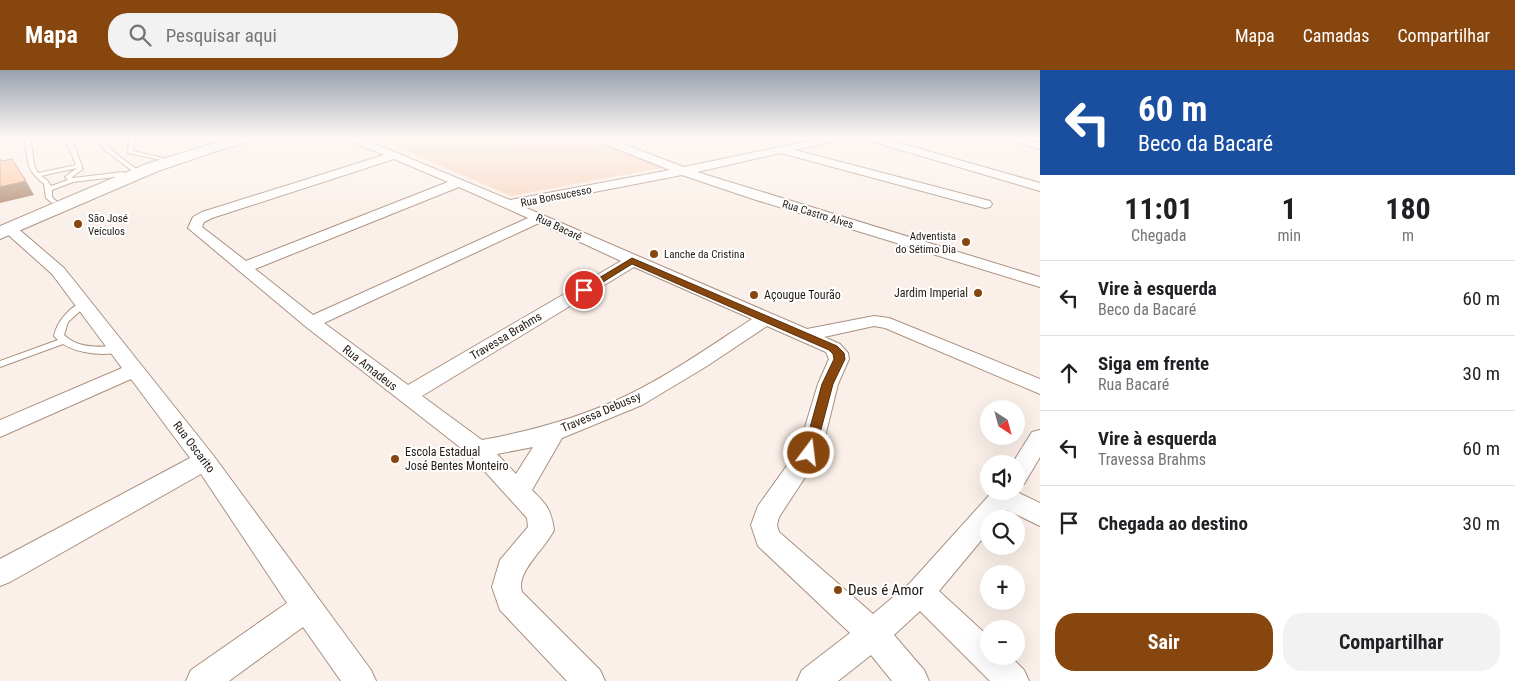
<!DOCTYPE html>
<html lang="pt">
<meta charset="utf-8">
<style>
:root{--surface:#fff;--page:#f2f2f2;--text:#202124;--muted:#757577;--line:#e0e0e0;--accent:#86460e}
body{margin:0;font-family:"Roboto Condensed",sans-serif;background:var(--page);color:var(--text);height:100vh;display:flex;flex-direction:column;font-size:19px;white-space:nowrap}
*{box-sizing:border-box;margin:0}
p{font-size:16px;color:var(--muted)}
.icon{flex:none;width:28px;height:28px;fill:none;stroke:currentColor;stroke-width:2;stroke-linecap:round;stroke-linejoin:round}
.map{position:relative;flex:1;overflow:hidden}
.details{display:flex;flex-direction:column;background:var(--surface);width:475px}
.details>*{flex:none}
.hud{background:#1a4fa0;color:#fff;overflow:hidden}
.needle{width:32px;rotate:144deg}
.tools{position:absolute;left:980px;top:330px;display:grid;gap:10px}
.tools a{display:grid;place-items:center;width:45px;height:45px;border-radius:50%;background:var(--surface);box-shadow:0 5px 20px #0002;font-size:25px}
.pin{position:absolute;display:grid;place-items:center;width:42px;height:42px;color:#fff;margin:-21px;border:2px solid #fff;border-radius:50%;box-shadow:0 1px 5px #0007}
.me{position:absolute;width:55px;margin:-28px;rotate:15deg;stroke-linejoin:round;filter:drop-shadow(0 0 4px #0008)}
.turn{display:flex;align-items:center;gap:18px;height:105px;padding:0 15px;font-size:22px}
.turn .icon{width:65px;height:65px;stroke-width:2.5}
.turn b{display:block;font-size:35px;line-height:42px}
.eta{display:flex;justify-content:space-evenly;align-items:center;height:85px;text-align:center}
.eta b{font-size:30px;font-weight:700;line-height:35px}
.button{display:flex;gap:10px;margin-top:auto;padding:10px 15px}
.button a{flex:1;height:58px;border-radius:20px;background:var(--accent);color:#fff;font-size:20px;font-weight:700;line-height:58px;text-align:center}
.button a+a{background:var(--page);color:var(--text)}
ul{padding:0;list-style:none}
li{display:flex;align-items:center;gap:15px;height:75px;padding:0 15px;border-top:1px solid var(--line)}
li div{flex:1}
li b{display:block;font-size:19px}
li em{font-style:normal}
header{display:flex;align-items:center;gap:30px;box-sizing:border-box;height:70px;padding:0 25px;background:var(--accent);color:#fff}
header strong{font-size:24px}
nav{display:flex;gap:28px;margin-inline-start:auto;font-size:18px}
.search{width:350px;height:45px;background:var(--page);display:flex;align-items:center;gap:12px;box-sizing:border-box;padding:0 18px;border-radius:20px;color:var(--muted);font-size:19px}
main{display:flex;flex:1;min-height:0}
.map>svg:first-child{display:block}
</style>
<header>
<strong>Mapa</strong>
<div class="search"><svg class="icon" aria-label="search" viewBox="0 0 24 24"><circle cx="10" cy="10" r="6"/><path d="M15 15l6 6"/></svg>Pesquisar aqui</div>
<nav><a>Mapa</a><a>Camadas</a><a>Compartilhar</a></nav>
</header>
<main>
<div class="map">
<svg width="1040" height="611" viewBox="0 0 1040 611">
<rect width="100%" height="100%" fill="#fbf0e9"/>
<polygon fill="#fad7c1" points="375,68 591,68 667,97 511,126"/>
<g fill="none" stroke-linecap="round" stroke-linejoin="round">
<g stroke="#aa9181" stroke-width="2">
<g id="service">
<path d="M31 68H38L31 72 34 95 38 103 76 95 65 68H71L83 99 72 107 73 108 123 102 126 104 123 106 73 112 52 120V127L57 132 52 133 46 128 44 114C25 98 29 94 25 71ZM77 98 66 106 65 107 68 110 51 116 47 110 41 106Z"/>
<polygon points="95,68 101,68 111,80 135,98 135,100 131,100 107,82"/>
<polygon points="129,68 135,68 133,81 164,88 161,90 128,83"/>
<path d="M84 231 88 234 68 252 64 265C85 285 114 271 124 280L122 282C104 286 79 284 63 274L0 297V291L58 270 54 266C57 251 70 237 84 231Z"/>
</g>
</g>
<g stroke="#aa9181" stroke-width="2">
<g id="minor">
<path d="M347 68H361L510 130 670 100 594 70 593 68H607L684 97 823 68H842L841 70 795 80 990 131 992 134 990 137 985 138 781 83 697 102 1040 207V217L753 129 682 105 522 136 807 259 874 246 889 248 1040 309V324L885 258 874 256 824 267 840 274 848 283 849 289 838 314 821 383 779 447 777 455 779 462 873 544 910 513 993 421H1016V394H1012L1032 362 1040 360V387L1024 414 1018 416 1019 423 1040 433V456L1007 440 999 449H989V461L939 521 989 567V586H1010L1024 600 1029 611H990L920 541 894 565 924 600 929 611H892L871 585 838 611H797L802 600 850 563 758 476 751 455 758 436 798 380 818 314 829 289 826 282 767 256 707 296 642 335 562 368 532 420C546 434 551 439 554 460 546 478 515 502 522 522L600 600 605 611H567L500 540 492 517 500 490 528 457 527 448 470 385 305 256 188 158 193 147 202 142 384 85 348 70ZM394 89 448 112 246 191 202 157 204 152 212 148ZM459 117 528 148 313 245 255 199ZM539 153 621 191 408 315 324 253ZM634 197 752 249C712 275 671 304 628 325 582 347 532 361 482 370L422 326ZM533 377 516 404 497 384Z"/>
<polygon points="866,68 882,68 1040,113 1040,121 867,70"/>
<polygon points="1007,68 1023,68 1040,73 1040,79 1008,70"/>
<polygon points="10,155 15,156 64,198 213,385 371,600 376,611 341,611 303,557 229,611 186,611 191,600 287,533 201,404 10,512 0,516 0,489 190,388 131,309 0,367 0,350 122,298 52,204 5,162 3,159 5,156"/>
</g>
</g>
<g stroke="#aa9181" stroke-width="2">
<polygon id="secondary" points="231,68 254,68 252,71 220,80 158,101 0,169 0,156 146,94"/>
</g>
<use href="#service" fill="#fff" fill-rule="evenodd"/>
<use href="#minor" fill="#fff" fill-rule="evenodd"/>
<use href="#secondary" fill="#fff" fill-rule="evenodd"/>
</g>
<polygon fill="#b28d74" points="26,111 34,125 0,133 0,117"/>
<polygon fill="#ffc9a5" stroke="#b28d74" points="0,88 2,91 12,89 26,111 0,117"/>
<linearGradient id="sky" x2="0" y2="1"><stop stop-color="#99a1ae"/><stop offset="0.44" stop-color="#fdf8f5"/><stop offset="1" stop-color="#fdf8f5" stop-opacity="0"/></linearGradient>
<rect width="1040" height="153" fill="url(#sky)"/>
<polygon fill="#86460e" stroke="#572e09" points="632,188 837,276 844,283 845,289 833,314 814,386 804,386 803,383 822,314 834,289 833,284 829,280 632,194 587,222 580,222 579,220"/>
<g fill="#86460e" stroke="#fff" stroke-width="2">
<circle cx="78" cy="154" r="5"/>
<circle cx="966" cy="172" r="5"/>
<circle cx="654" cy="184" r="5"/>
<circle cx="978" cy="223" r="5"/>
<circle cx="754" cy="225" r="5"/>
<circle cx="395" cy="389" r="5"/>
<circle cx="838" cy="520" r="5"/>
</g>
<g text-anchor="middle" stroke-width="4" stroke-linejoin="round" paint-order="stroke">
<g font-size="11" fill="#231a14" stroke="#fff">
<text transform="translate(556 126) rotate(-11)" y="4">Rua Bonsucesso</text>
<text transform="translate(818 144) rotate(17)" y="4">Rua Castro Alves</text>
<text transform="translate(559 157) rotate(25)" y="4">Rua Bacaré</text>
</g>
<g font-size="11" fill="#231a14" stroke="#fff" text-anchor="start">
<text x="88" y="152">São José<tspan x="88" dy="13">Veículos</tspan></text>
<text x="956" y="170" text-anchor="end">Adventista<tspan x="956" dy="13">do Sétimo Dia</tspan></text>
<text x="664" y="188">Lanche da Cristina</text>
</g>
<g font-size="12" fill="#231a14" stroke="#fff" text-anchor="start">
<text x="968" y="227" text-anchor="end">Jardim Imperial</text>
<text x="764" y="229">Açougue Tourão</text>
<text x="405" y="386">Escola Estadual<tspan x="405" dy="14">José Bentes Monteiro</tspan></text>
</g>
<g font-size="12" fill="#231a14" stroke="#fff">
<text transform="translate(506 266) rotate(-31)" y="4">Travessa Brahms</text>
<text transform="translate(370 298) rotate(38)" y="4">Rua Amadeus</text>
<text transform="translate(601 342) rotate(-23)" y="4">Travessa Debussy</text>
<text transform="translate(194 377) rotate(53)" y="4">Rua Oscarito</text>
</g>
<g font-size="15" fill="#231a14" stroke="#fff" text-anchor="start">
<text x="848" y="525">Deus é Amor</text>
</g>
</g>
</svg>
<div class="tools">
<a><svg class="needle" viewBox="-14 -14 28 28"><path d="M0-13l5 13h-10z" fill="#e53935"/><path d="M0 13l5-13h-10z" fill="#757577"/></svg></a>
<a><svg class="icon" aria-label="sound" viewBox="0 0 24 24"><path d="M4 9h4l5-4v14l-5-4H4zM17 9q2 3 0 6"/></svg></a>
<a><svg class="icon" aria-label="search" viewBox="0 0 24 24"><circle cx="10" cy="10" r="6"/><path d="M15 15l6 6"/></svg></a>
<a>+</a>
<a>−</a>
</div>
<div class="pin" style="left:584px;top:220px;background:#d93025"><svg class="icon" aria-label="arrive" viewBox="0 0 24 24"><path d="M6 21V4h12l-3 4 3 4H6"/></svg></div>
<svg class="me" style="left:809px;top:383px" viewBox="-20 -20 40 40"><circle r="17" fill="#86460e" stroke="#fff" stroke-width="3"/><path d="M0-11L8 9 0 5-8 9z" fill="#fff"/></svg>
</div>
<section class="details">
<div class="hud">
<div class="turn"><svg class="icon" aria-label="left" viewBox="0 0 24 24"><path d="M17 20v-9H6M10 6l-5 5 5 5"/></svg><div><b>60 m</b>Beco da Bacaré</div></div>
</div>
<div class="eta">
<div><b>11:01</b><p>Chegada</p></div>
<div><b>1</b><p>min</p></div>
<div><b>180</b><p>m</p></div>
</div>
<ul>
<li><svg class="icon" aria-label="left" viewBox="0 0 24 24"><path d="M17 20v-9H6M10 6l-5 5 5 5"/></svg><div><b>Vire à esquerda</b><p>Beco da Bacaré</p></div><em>60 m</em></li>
<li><svg class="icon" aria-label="ahead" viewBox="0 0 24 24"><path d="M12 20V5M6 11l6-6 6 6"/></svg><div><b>Siga em frente</b><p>Rua Bacaré</p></div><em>30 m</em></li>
<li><svg class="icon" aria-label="left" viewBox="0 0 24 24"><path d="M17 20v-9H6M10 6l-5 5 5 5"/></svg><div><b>Vire à esquerda</b><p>Travessa Brahms</p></div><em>60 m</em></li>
<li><svg class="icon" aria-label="arrive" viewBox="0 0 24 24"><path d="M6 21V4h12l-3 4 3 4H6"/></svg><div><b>Chegada ao destino</b></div><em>30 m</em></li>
</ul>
<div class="button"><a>Sair</a><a>Compartilhar</a></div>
</section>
</main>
